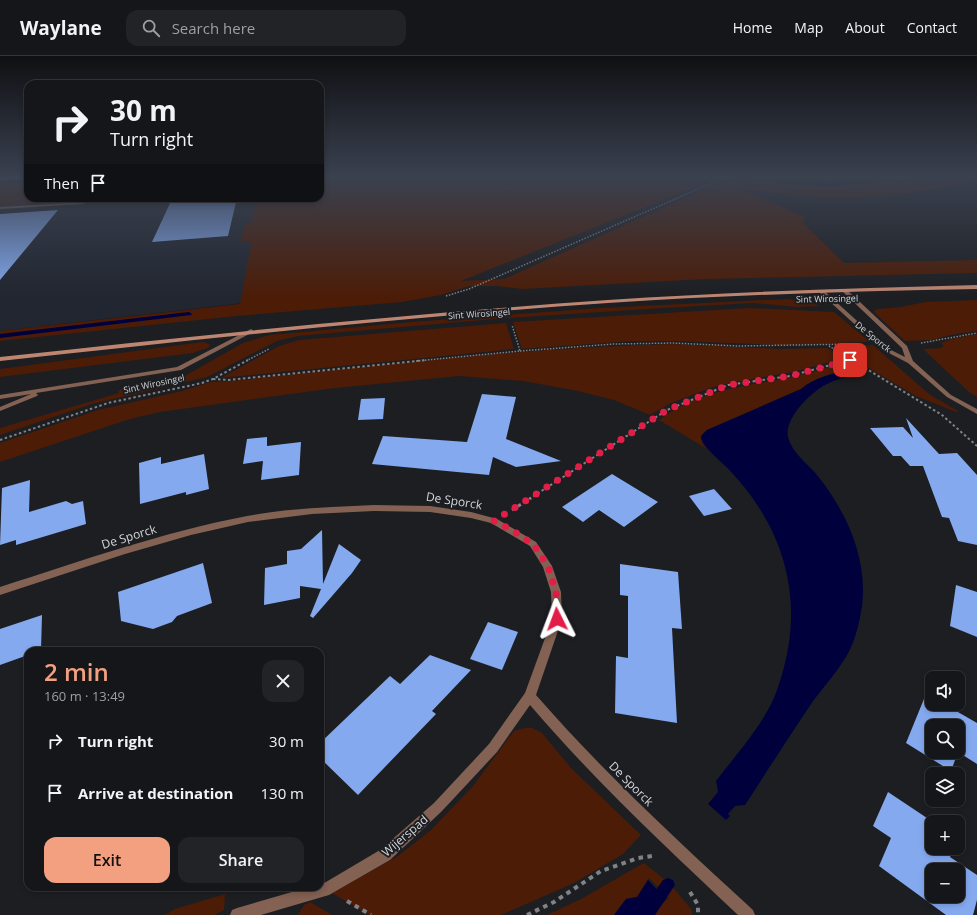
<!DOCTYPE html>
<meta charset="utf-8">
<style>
:root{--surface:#15161a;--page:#222327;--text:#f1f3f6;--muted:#9d9fa2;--line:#343539;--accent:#f2a080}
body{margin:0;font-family:"Open Sans",sans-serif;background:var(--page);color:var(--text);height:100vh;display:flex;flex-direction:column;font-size:15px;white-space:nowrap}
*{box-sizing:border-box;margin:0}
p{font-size:13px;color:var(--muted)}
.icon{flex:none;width:22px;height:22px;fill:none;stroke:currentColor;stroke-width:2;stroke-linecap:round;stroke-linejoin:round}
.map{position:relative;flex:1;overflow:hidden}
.drawer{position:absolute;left:24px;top:591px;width:300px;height:244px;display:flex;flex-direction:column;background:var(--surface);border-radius:12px;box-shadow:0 2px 6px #0003,0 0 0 1px var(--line)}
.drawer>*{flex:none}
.hud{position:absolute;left:24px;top:24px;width:300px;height:122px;border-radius:12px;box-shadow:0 2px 6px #0003,0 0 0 1px var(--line);background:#15161a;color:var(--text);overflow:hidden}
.tools{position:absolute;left:925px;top:615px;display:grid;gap:8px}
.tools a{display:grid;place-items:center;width:40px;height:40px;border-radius:8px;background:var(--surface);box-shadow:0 2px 6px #0003,0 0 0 1px var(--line);font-size:20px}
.pin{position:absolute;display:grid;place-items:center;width:34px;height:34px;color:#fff;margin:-17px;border-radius:8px;box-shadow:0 2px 6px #0006}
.me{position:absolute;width:44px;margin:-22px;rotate:357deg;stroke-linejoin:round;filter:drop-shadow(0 0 3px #0008)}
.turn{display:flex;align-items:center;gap:14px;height:84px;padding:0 20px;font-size:18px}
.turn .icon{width:52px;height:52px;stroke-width:2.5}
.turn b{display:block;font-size:28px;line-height:34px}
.then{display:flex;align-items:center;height:38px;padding:0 20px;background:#0003;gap:8px;font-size:15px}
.round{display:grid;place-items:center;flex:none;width:42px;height:42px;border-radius:12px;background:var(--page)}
.overview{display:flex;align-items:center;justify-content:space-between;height:68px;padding:0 20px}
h1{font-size:24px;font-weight:600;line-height:30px;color:var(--accent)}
.primary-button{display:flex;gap:8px;margin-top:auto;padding:8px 20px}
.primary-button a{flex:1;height:46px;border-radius:12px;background:var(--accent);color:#111;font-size:16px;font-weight:600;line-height:46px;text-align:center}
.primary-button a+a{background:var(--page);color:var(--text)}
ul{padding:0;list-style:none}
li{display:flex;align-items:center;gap:12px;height:52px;padding:0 20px}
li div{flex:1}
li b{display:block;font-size:15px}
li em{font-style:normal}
header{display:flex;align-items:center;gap:24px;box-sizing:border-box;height:56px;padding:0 20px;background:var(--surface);border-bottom:1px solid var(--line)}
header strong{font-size:19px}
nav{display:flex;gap:22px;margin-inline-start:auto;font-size:14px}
.search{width:280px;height:36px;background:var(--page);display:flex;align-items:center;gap:10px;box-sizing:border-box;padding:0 14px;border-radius:12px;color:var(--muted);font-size:15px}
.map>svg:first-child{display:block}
</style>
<header>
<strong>Waylane</strong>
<div class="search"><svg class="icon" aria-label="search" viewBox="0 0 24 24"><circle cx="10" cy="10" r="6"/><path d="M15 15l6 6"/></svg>Search here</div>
<nav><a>Home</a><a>Map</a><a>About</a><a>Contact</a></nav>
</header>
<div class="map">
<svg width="977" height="859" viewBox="0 0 977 859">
<rect width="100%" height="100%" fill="#1c1e22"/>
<polygon fill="#212630" points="331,127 242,247 0,275 0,146 76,142 320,142"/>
<g fill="#4c1c07">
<polygon points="320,120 723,120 461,225 504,223 712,130 742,121 783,128 832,131 933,120 977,120 977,125 897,139 846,142 795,140 740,132 806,162 802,166 844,207 977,204 977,217 705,223 522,233 497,230 469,230 441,239 402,246 237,260 0,285 0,275 240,248 252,185 240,186 246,167 252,166 257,142 320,142"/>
<polygon points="28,127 28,142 117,142 0,149 0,128"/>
<polygon points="787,243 804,245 822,250 797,251 753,247 648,253 507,262 298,280 277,285 207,321 92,348 0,379 0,372 119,337 118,335 128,329 134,330 176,325 243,287 269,279 412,266 600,252"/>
<polygon points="977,244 977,275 951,279 932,284 905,285 875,257 874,255 878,253 901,251 925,246"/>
<polygon points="750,252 834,256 870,286 783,289 673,285 632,285 522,293 513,266"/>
<polygon points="506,267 514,293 221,322 279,290 299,284"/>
<polygon points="977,278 977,341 968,335 923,293 942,292 941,291 944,290 941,287 951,283"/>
<polygon points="203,286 209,288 210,291 193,297 0,321 0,313"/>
<path d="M673 288 783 293 827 292 844 302 793 316 735 326 713 331 671 347 650 359 614 344 578 335 523 325 459 320 335 332 160 356 130 363 0 406V387L98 354 182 335 211 326 231 325C378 310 525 291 673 288Z"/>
<polygon points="873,289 929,338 958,355 956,356 916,340 833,291"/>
<path d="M841 307H849L867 316C862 317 857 315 851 315 834 315 814 322 801 333L707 374 703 377 701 381 702 387 707 393 659 364C697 335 743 330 788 322 806 318 823 313 841 307Z"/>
<polygon points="525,672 532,672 542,677 571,712 641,779 623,798 574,827 501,859 369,859 332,837 398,800 431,774 473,730 514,675"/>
<polygon points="644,807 669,827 692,854 692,859 653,859 662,847 669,842 649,822 637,841 626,843 614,859 547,859 581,843"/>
<polygon points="225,838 224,854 214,859 165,859 175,853"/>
<polygon points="310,846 332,859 298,859 304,849"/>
</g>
<g fill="#00013c">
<path d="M851 315 856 319C845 321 834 324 825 329 810 337 784 363 788 381 792 397 807 407 817 419 846 455 868 502 862 550 859 569 854 591 842 607 833 621 821 634 811 648 789 681 767 715 745 749L735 750 728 758 730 760 726 764 708 748 718 736 716 725C732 704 752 681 765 659 774 645 780 627 784 611 803 540 783 472 733 418 726 409 700 390 701 380L707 374 801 333C816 321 833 317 851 315Z"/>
<polygon points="648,824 666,843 653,859 614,859 626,843 637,841"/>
</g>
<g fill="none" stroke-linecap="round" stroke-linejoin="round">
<g fill="#00013c" fill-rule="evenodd">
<polygon points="189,256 192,258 191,259 0,282 0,278"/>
<polygon points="668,822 673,824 675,829 655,859 640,859 642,854 663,824"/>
</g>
</g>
<g fill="#84a9ef" fill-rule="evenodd">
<polygon points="212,142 237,142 228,180 152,186 171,145"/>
<polygon points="58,154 0,224 0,158"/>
<polygon points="482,338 516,341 506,383 561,405 516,411 493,401 489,419 372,408 383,380 467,386"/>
<polygon points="385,342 383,363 358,364 361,343"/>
<polygon points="906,362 939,398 957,397 977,419 977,489 958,485 949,462 942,461 923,410 910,410 901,400 893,400 870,372 903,371 913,382"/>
<polygon points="267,381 267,390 301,386 299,419 261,424 263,405 243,408 247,383"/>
<polygon points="204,398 209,433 186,439 186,436 140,448 139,407 161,401 161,408"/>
<polygon points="612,418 658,446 624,471 599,454 583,466 562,451"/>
<polygon points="30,424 29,456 66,445 72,448 83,445 86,468 16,489 16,484 0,489 2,432"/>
<polygon points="714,433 732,453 704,460 689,440"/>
<polygon points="322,474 323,528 339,488 361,504 352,517 313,562 310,560 321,533 300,530 300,542 264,549 265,512 287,508 287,495 301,493"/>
<polygon points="203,507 212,547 177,560 172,566 153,573 121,565 118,536"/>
<polygon points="620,508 678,516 682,573 672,572 677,667 615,657 616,600 628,602 628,540 620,539"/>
<polygon points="956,529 977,536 977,581 950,570"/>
<polygon points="42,559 41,594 28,595 28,599 0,609 0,573"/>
<polygon points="488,566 518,576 502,614 470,603"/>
<polygon points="430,599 471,614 432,655 436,658 358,739 320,702 320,687 390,620 400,628"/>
<path d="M926 638 932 641V648H944L977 667V708L958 696 951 715 906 687ZM932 670H958V696H932Z"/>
<path d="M888 736 933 766H932V792H953L950 801 977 819V844L973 859H946L879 810 891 782 873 770ZM932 814H958V840H932Z"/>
</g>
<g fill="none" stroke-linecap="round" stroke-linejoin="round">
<g stroke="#808286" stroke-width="1.5" stroke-dasharray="1.5 1.5" stroke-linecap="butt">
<polyline points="750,120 769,124"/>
<polyline points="885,125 918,120"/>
<polyline points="446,240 469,233 728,120"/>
<polyline points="921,287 977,277"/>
<polyline points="829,290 854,305"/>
<polyline points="520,295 614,288 673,287 738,290 854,288"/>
<polyline points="246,305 269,293"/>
<polyline points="416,305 520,295 512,269"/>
<polyline points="845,305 850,304"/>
</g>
<g stroke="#808286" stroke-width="2" stroke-dasharray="2.5 2.5" stroke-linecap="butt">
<polyline points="852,304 942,359 977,390"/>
<polyline points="213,323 229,324 426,304"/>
<polyline points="0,384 108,347 202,327 213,323 248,304"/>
<polyline points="529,443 667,354 728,329 790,320 849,304"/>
</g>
<polyline stroke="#808286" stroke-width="3" stroke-dasharray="3.5 3.5" stroke-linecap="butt" points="512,454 531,442"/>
<g stroke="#808286" stroke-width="4" stroke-dasharray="4.5 4.5" stroke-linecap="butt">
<polyline points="690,836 698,849 698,859"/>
<polyline points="347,845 371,859"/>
<polyline points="527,859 554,846 601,815 638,802 652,800 655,803"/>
</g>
<polygon fill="#836153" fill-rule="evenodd" points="251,273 254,275 253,276 181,314 36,337 38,339 37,340 0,355 0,351 31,338 0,343 0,339 177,311"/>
<g fill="#836153" fill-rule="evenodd">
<polygon points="85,146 84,148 0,153 0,151"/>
<polygon points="842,233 846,233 907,290 913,305 951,339 977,353 977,358 947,341 908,307 883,294 818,235 823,234 887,292 905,301 902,292 842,235"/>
<path d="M374 449 430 450 471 456 497 463 536 486 552 510 561 536 562 563 536 639C603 716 678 785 753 854L755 859H738C666 791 594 724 530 649L497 696 442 755 390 804 329 839 261 859H230L232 854 237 852 309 831H320V828L326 826 380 794 434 747 489 688 525 637 552 563 551 536 543 511 530 490 491 467 471 462 430 456 374 455 312 458 248 466 191 479 125 498 0 539V531C81 505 163 476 247 460 289 452 332 451 374 449Z"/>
</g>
<polygon fill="#836153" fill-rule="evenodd" points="781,120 832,122 873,120 832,124"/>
<path fill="#be8671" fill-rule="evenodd" d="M977 229V233C854 235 731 239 608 247 405 261 202 283 0 305V301C202 279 405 258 608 244 731 236 854 232 977 229Z"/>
<polygon fill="#fdc9b5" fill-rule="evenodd" points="0,120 28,120 28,122 0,124"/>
</g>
<linearGradient id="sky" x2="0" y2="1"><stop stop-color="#0f1013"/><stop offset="0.5" stop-color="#3a414f"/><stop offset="1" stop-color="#3a414f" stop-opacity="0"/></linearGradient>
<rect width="977" height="241" fill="url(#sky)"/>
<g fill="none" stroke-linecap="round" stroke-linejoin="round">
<polyline stroke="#e11d48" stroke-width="7" stroke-dasharray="0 12.6" points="557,563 556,536 548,510 533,488 510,473 494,465 667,354 728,329 790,320 850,304"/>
</g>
<g text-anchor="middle" stroke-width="4" stroke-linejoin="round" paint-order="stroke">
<g font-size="9" fill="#d4d6d9" stroke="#1c1e22">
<text transform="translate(827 243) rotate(-1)" y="3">Sint Wirosingel</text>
<text transform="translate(479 258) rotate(-4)" y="3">Sint Wirosingel</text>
<text transform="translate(873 281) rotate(39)" y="3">De Sporck</text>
<text transform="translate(154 328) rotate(-12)" y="3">Sint Wirosingel</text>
</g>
<g font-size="12" fill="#d4d6d9" stroke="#1c1e22">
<text transform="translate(454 445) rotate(9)" y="4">De Sporck</text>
<text transform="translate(129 481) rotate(-17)" y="4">De Sporck</text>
<text transform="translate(631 728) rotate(45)" y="4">De Sporck</text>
<text transform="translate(405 780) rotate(-41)" y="4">Wijerspad</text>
</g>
</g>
</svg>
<div class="tools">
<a><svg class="icon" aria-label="sound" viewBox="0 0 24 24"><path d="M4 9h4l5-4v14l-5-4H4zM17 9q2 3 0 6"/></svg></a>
<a><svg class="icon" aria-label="search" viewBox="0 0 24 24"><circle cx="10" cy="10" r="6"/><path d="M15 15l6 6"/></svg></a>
<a><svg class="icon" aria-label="layers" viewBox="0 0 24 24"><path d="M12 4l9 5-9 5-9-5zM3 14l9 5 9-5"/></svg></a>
<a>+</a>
<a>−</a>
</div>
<div class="pin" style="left:850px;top:304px;background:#d93025"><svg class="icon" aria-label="arrive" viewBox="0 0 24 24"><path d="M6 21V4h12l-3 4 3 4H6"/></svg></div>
<svg class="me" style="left:557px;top:563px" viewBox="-20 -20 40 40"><path d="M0-17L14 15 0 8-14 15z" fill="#e11d48" stroke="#fff" stroke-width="4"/></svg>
<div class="hud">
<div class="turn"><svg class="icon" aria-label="right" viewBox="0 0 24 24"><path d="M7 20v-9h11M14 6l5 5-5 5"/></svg><div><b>30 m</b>Turn right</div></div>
<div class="then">Then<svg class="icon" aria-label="arrive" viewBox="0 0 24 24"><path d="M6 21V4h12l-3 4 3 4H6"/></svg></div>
</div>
<section class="drawer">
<div class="overview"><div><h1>2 min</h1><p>160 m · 13:49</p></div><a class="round"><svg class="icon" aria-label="close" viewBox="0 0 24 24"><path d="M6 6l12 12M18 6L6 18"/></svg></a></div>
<ul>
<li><svg class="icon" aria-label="right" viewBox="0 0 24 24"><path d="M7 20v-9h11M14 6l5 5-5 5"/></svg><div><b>Turn right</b></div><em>30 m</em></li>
<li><svg class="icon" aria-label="arrive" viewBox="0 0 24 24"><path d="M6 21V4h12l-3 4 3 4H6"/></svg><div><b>Arrive at destination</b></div><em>130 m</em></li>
</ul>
<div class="primary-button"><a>Exit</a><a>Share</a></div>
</section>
</div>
